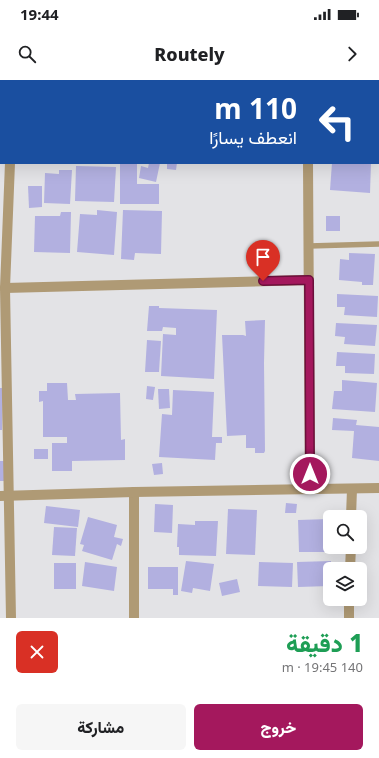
<!DOCTYPE html>
<html lang="ar">
<meta charset="utf-8">
<style>
:root{--surface:#fff;--page:#f6f6f6;--text:#202124;--muted:#757577;--accent:#a4185d}
body{margin:0;font-family:"Noto Sans",Vazirmatn,sans-serif;background:var(--page);color:var(--text);direction:rtl;height:100vh;display:flex;flex-direction:column;font-size:15px;white-space:nowrap}
*{box-sizing:border-box;margin:0}
p{font-size:13px;color:var(--muted)}
.icon{flex:none;width:22px;height:22px;fill:none;stroke:currentColor;stroke-width:2;stroke-linecap:round;stroke-linejoin:round}
.map{position:relative;height:538px;overflow:hidden;direction:ltr}
.drawer{display:flex;flex-direction:column;background:var(--surface);flex:1}
.drawer>*{flex:none}
.banner{position:absolute;left:0px;top:0px;width:379px;height:84px;box-shadow:0 4px 16px #0002;direction:rtl;background:#1a4fa0;color:#fff;overflow:hidden}
.tools{position:absolute;left:323px;top:430px;display:grid;gap:8px}
.tools a{display:grid;place-items:center;width:44px;height:44px;border-radius:6px;background:var(--surface);box-shadow:0 4px 16px #0002;font-size:20px}
.pin{position:absolute;display:grid;place-items:center;width:34px;height:34px;color:#fff;margin:-41px -17px;border-radius:50% 50% 50% 0;rotate:-45deg;box-shadow:0 0 4px #0007}
.pin .icon{rotate:45deg}
.me{position:absolute;width:44px;margin:-22px;rotate:0deg;stroke-linejoin:round;filter:drop-shadow(0 0 3px #0008)}
.turn{display:flex;align-items:center;gap:14px;height:84px;padding:0 16px;font-size:18px}
.turn .icon{width:52px;height:52px;stroke-width:2.5}
.turn b{display:block;font-size:28px;line-height:34px}
.round{display:grid;place-items:center;flex:none;width:42px;height:42px;border-radius:6px;background:var(--page)}
.head{display:flex;align-items:center;justify-content:space-between;height:68px;padding:0 16px}
h1{font-size:24px;font-weight:800;line-height:30px;color:#1e9e55}
.button{display:flex;gap:8px;margin-top:auto;padding:8px 16px}
.button a{flex:1;height:46px;border-radius:6px;background:var(--accent);color:#fff;font-size:16px;font-weight:800;line-height:46px;text-align:center}
.button a+a{background:var(--page);color:var(--text)}
.status{display:flex;justify-content:space-between;align-items:center;height:28px;padding:0 20px;background:var(--surface);direction:ltr}
.status svg{height:11px;fill:currentColor}
header{display:flex;justify-content:space-between;align-items:center;height:52px;padding:0 16px;background:var(--surface);font-size:18px;font-weight:800}
.map>svg:first-child{display:block}
</style>
<div class="status"><b>19:44</b><svg viewBox="0 0 49 12"><path d="M0 12V9h3v3zM5 12V6h3v6zM10 12V3h3v9zM15 12V0h3v12zM26 1h20v11H26zM47 4h2v5h-2z"/></svg></div>
<header><svg class="icon" aria-label="forward" viewBox="0 0 24 24"><path d="M9 5l7 7-7 7"/></svg>Routely<svg class="icon" aria-label="search" viewBox="0 0 24 24"><circle cx="10" cy="10" r="6"/><path d="M15 15l6 6"/></svg></header>
<div class="map">
<svg width="379" height="538" viewBox="0 0 379 538">
<rect width="100%" height="100%" fill="#e3e3e6"/>
<g fill="#b2b0e0">
<polygon points="149,83 160,83 156,102 139,98 141,86 148,88"/>
<polygon points="167,83 177,83 176,90 167,89"/>
<polygon points="332,83 371,83 370,113 330,110"/>
<polygon points="120,84 137,84 137,104 159,104 159,124 120,124"/>
<polygon points="76,86 116,87 114,122 75,121"/>
<polygon points="59,90 72,90 70,124 44,123 45,93 59,94"/>
<polygon points="28,106 42,106 42,127 29,128"/>
<polygon points="97,130 117,132 114,175 77,172 80,134 97,135"/>
<polygon points="123,130 162,131 161,174 135,173 134,180 121,179"/>
<polygon points="61,132 71,132 70,173 34,172 35,136 60,136"/>
<rect x="326" y="136" width="14" height="15"/>
<polygon points="349,173 375,174 373,205 362,205 362,202 339,200 340,179 349,180"/>
<polygon points="337,214 378,216 377,237 344,235 345,227 337,227"/>
<polygon points="149,226 159,226 159,228 217,230 214,299 161,296 163,254 176,255 176,248 163,247 162,251 147,251"/>
<polygon points="265,240 264,283 265,371 264,373 255,373 255,368 246,368 246,355 227,356 222,255 243,255 246,256 245,241"/>
<polygon points="336,243 377,245 375,266 344,264 345,257 335,256"/>
<polygon points="147,260 161,261 159,292 145,292"/>
<polygon points="337,272 375,274 374,294 345,293 345,286 336,286"/>
<polygon points="342,300 377,303 375,332 332,329 334,311 342,311"/>
<polygon points="47,303 67,303 68,320 76,320 75,314 120,313 121,360 125,359 125,380 72,381 72,391 52,391 52,363 67,363 67,357 43,357 43,321 39,322 39,311 47,311"/>
<polygon points="147,306 155,307 153,320 146,319"/>
<polygon points="0,308 3,308 2,350 0,350"/>
<polygon points="158,309 169,309 170,328 159,329"/>
<polygon points="173,310 214,312 212,357 222,357 222,363 216,363 215,380 159,377 162,334 172,335"/>
<polygon points="333,338 357,340 356,345 379,347 379,381 352,378 354,351 332,350"/>
<rect x="34" y="369" width="14" height="10"/>
<rect x="0" y="381" width="4" height="20"/>
<polygon points="162,383 163,394 154,395 152,384"/>
<polygon points="286,423 297,424 296,433 285,433"/>
<polygon points="155,424 173,425 172,453 154,452"/>
<polygon points="46,426 80,430 78,447 44,443"/>
<polygon points="228,429 257,430 255,475 226,474"/>
<polygon points="88,437 117,445 114,457 123,459 121,466 117,464 112,480 82,471 84,465 80,464"/>
<polygon points="329,439 329,472 299,472 298,440"/>
<polygon points="195,441 218,441 216,476 179,475 179,467 177,467 178,444 195,445"/>
<polygon points="54,447 77,448 75,476 52,475"/>
<polygon points="186,481 214,484 210,511 193,508 192,513 181,511"/>
<polygon points="331,481 330,506 298,507 297,482"/>
<polygon points="85,482 117,487 114,511 82,506"/>
<polygon points="259,482 293,483 292,507 258,506"/>
<rect x="54" y="483" width="22" height="26"/>
<polygon points="148,487 178,487 178,515 173,515 173,509 148,509"/>
<polygon points="237,499 240,512 222,516 219,503"/>
</g>
<g fill="none" stroke-linecap="round" stroke-linejoin="round">
<polyline stroke="#af9a75" stroke-width="5.5" points="309,166 379,164"/>
<g stroke="#af9a75" stroke-width="10">
<polyline points="308,0 308,1"/>
<polyline points="0,58 1,58"/>
<polyline points="10,83 5,208 11,538"/>
<polyline points="308,83 310,409"/>
<polyline points="5,208 309,200"/>
<polyline points="134,412 134,538"/>
<polyline points="0,416 134,412 379,408"/>
<polyline points="351,437 352,409"/>
<polyline points="350,489 351,467"/>
<polyline points="349,538 349,519"/>
</g>
</g>
<g fill="none" stroke-linecap="round" stroke-linejoin="round">
<g stroke="#6b103c" stroke-width="10">
<polyline id="route" points="263,201 309,200 310,394"/>
</g>
<use href="#route" stroke="#a4185d" stroke-width="7"/>
</g>
</svg>
<div class="tools">
<a><svg class="icon" aria-label="search" viewBox="0 0 24 24"><circle cx="10" cy="10" r="6"/><path d="M15 15l6 6"/></svg></a>
<a><svg class="icon" aria-label="layers" viewBox="0 0 24 24"><path d="M12 4l9 5-9 5-9-5zM3 14l9 5 9-5"/></svg></a>
</div>
<div class="pin" style="left:263px;top:201px;background:#d93025"><svg class="icon" aria-label="arrive" viewBox="0 0 24 24"><path d="M6 21V4h12l-3 4 3 4H6"/></svg></div>
<svg class="me" style="left:310px;top:394px" viewBox="-20 -20 40 40"><circle r="17" fill="#a4185d" stroke="#fff" stroke-width="3"/><path d="M0-11L8 9 0 5-8 9z" fill="#fff"/></svg>
<div class="banner">
<div class="turn"><svg class="icon" aria-label="left" viewBox="0 0 24 24"><path d="M17 20v-9H6M10 6l-5 5 5 5"/></svg><div><b>110 m</b>انعطف يسارًا</div></div>
</div>
</div>
<section class="drawer">
<div class="head"><div><h1>1 دقيقة</h1><p>140 m · 19:45</p></div><a class="round" style="background:#d93025;color:#fff"><svg class="icon" aria-label="close" viewBox="0 0 24 24"><path d="M6 6l12 12M18 6L6 18"/></svg></a></div>
<div class="button"><a>خروج</a><a>مشاركة</a></div>
</section>
